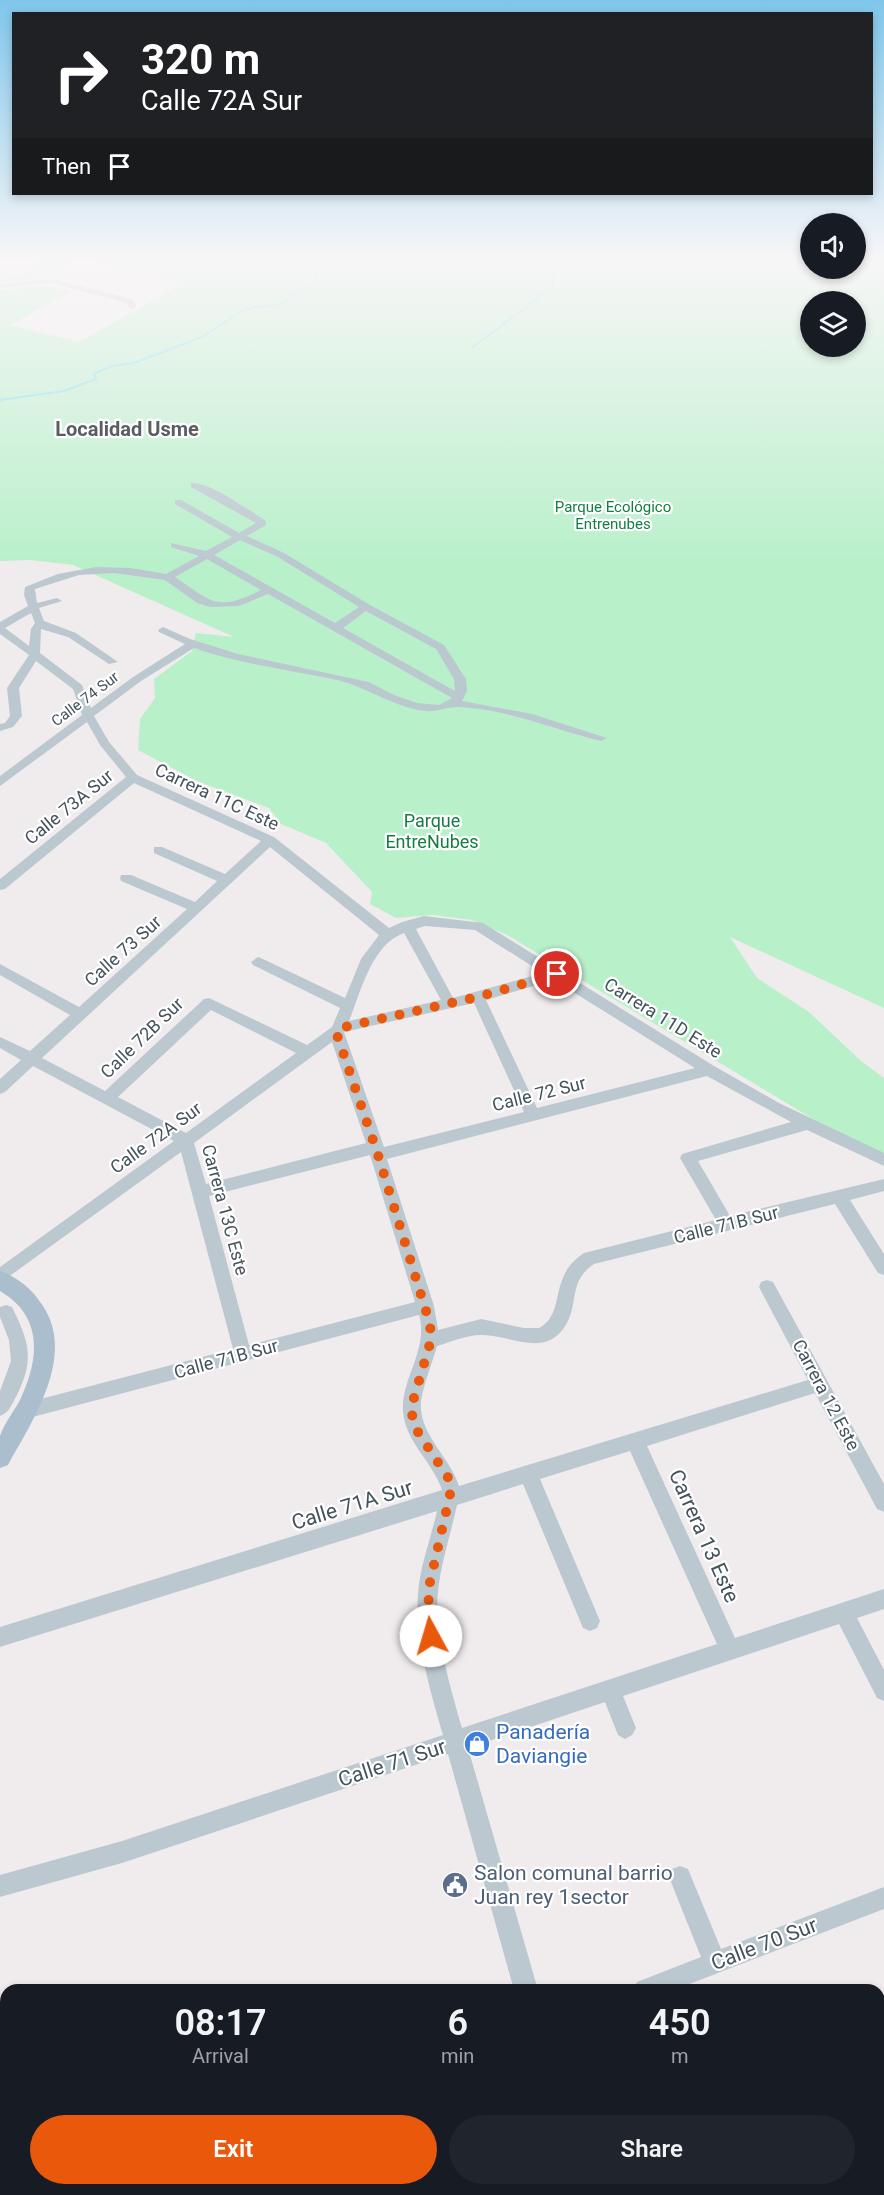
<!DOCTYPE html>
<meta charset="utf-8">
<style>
:root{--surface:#171b24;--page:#20242c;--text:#f1f3f6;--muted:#9ea1a6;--accent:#ea580c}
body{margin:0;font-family:Roboto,sans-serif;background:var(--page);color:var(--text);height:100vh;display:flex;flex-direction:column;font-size:22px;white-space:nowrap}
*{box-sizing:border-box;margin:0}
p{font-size:20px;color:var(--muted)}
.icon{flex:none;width:33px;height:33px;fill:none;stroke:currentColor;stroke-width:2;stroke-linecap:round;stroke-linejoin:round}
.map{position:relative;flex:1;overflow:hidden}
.side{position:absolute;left:0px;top:1984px;width:885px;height:212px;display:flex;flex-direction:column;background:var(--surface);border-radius:18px 18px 0 0;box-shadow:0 3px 9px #0003}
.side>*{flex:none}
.guide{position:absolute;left:12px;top:12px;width:861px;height:183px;border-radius:0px;box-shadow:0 3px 9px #0003;background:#202124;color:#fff;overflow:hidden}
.fabs{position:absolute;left:800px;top:213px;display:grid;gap:12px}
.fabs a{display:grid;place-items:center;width:66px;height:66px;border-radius:50%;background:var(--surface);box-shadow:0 3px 9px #0003;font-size:30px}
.pin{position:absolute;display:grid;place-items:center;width:51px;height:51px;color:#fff;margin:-26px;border:3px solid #fff;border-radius:50%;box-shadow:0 2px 6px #0007}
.me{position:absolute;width:66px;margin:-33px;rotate:354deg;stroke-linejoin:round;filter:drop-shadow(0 0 4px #0008)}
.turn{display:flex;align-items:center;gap:21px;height:126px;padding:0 30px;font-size:27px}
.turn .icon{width:78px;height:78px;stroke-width:2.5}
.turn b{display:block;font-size:42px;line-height:51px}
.then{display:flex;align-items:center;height:57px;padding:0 30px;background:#0003;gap:12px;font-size:22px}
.eta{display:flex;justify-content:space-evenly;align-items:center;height:102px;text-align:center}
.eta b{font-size:36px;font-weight:600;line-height:42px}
.button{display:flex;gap:12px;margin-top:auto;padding:12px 30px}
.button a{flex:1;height:69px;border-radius:36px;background:var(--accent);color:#fff;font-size:24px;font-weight:600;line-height:69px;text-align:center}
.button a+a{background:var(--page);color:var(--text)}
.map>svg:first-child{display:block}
</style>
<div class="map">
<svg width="884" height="2195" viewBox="0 0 884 2195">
<rect width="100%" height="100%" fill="#f0eced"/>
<path fill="#b8f0ca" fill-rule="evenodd" d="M40 257H810V268H855V257H884V1008L730 937 757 978 809 1012 861 1061 884 1078V1155L813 1119 507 935 472 920 433 915 396 918 370 904 372 892 326 843 281 824 269 808 197 781 138 750 140 719 155 698 154 679 192 651 196 633 234 637 73 565 30 560 0 561V290L44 286 73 291 10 325 79 342 182 284 78 258 51 277 0 283V280L32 270ZM810 302H855V346H810Z"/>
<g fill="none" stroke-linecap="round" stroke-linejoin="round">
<g stroke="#83e0ef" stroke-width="2">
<polyline points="473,347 553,287 554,257"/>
<polyline points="0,400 64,391 96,379 94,374 112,366 134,363 202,337 242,311 254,307 277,306 312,284 319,269 315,257"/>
</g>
<g fill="#bcc8d0" fill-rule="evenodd">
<polygon points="52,279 132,299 137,307 130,309 126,303 52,283 0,288 0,284"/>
<path d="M191 483C209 481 250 511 266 521V525L247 536 284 553 370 605 444 645 466 679 467 691 462 701 532 714 607 738 601 741C554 730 507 709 459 707 444 706 437 714 418 710 389 704 366 687 337 680 289 670 240 664 194 648L141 681 94 716 109 742 137 775 274 837 389 928 402 922 424 916 483 923 714 1066 779 1103 884 1153V1166L807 1130 698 1161 730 1216 884 1179V1191L850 1200 884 1254V1275L878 1273 835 1204 594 1264C567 1282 580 1305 564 1328 542 1358 509 1334 481 1335 466 1335 451 1342 437 1346 432 1364 424 1382 421 1401 418 1434 450 1457 459 1486L808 1380 759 1287 761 1282 767 1280 773 1282 884 1484V1512L877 1509 815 1393 647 1446 735 1638 884 1589V1609L857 1618 884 1670V1701L877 1698 839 1624 623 1696 636 1728 632 1735 625 1739 618 1735 605 1702 468 1748 538 1990H514L448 1754 122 1863 0 1897V1875L122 1841 443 1735C430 1690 415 1640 418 1593 420 1566 431 1538 437 1511L0 1647V1627L442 1490C433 1462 405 1442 403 1411 401 1378 429 1349 419 1315L25 1419 19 1417 16 1411 19 1405 25 1403 233 1349 181 1152 0 1283V1267L174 1141 33 1066 5 1092 0 1094V1079L21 1060 0 1048V1037L30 1051 70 1015 0 975V964L79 1007 187 909 121 881 120 878 121 875H131L195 902 217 881 154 853V847H162L225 874 261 841 134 783 5 889 0 890V879L126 777 100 745 87 722 0 786V776L82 715 73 689 36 661 19 688 22 716 13 727 0 731V724L5 723 10 716 7 688 29 655 0 634V622L28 606 24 595 25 587 58 574 96 567 131 568 166 574 199 556 171 547V543L206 551 232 537 175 504V500H181L239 533 256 523 191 487ZM240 540 278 557 359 607 335 623 214 555ZM207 559 261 590C216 613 211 601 175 577ZM114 573 165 580 197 603 210 607 239 606 268 594 452 698 439 705 417 703 394 695 369 682 238 654 190 639 163 627 158 630 159 632 185 644 133 677 91 708 82 685 40 653 41 629 68 637 109 664 118 662 76 633 44 621 39 608 62 601 57 598 37 603 35 589 79 575ZM366 611 436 649 454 679 455 691 343 628ZM31 613 35 623 31 629 29 646 5 628ZM270 847 379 935 361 959 345 998 263 959 258 957 251 962 253 965 340 1008 332 1027 307 1045 209 998 204 999 105 1091 42 1058ZM425 926 475 930 543 973 453 998 416 929ZM404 933 441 1000 349 1021C361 991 372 944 404 933ZM554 980 695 1068 537 1108 486 1000ZM474 1003 524 1112 384 1147 344 1032ZM211 1010 296 1053 186 1133 118 1097ZM332 1042 366 1143 206 1184 194 1143ZM707 1076 791 1122 682 1154 680 1158 716 1220 584 1253C547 1277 567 1313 539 1328H524L481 1319 438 1330 434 1306 387 1159ZM370 1155 415 1302 249 1345 209 1196ZM630 1451 717 1644 462 1728C451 1690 434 1632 438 1591 441 1563 451 1533 457 1505L523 1484 583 1628 590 1631 597 1628 600 1621 540 1479Z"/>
<path d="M6 1305 12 1307C29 1342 35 1359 17 1395 12 1404 9 1413 0 1416V1391L11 1361 9 1340 0 1317V1307Z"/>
<polygon points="680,1866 688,1869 721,1949 884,1887 884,1909 674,1990 633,1990 637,1982 701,1957 669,1877 672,1869"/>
<polygon points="105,2190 142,2190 140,2195 103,2195"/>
<polygon points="573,2190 599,2190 601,2195 575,2195"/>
</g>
<path fill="#abbecd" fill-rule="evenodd" d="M0 1271C19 1278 32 1289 43 1306 76 1356 33 1420 8 1465L0 1468C0 1459 0 1445 0 1436 4 1424 14 1411 20 1400 40 1359 43 1316 0 1291Z"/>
</g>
<linearGradient id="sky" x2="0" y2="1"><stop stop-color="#7fc6eb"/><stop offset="0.46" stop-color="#f8f6f7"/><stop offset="1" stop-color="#f8f6f7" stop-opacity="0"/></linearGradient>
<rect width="884" height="564" fill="url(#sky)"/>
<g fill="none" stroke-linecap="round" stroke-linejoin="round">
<polyline stroke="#ea580c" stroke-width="10" stroke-dasharray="0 18" points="431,1636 428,1591 451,1490 449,1479 414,1426 411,1408 431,1340 430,1324 378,1155 336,1032 340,1028 478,997 557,974"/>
</g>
<defs>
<g id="shop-disc" transform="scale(1.35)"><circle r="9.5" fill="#3f7fe0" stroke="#fff"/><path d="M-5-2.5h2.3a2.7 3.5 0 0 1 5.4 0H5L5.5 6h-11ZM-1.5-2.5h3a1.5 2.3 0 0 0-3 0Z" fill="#fff"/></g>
<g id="civic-disc" transform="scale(1.35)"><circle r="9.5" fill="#5c6f8a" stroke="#fff"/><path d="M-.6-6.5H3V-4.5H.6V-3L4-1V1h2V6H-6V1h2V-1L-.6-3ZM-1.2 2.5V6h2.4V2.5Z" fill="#fff"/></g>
</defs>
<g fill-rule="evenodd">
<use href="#shop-disc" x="477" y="1744"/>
<use href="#civic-disc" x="455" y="1885"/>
</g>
<g text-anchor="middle" stroke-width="4.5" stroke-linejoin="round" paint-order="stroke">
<g font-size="15" fill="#137e41" stroke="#fff">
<text x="613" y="512">Parque Ecológico<tspan x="613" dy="17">Entrenubes</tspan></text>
</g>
<g font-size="15" fill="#44525b" stroke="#fff">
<text transform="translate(85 699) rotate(-37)" y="5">Calle 74 Sur</text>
</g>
<g font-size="18" fill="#44525b" stroke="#fff">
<text transform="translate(217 797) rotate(25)" y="6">Carrera 11C Este</text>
<text transform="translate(69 807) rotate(-39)" y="6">Calle 73A Sur</text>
<text transform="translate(123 951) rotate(-42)" y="6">Calle 73 Sur</text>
<text transform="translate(663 1018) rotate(32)" y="6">Carrera 11D Este</text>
<text transform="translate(142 1038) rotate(-44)" y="6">Calle 72B Sur</text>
<text transform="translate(539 1094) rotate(-14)" y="6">Calle 72 Sur</text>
<text transform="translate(156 1138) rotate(-36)" y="6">Calle 72A Sur</text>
<text transform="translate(225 1210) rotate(75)" y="6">Carrera 13C Este</text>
<text transform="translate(726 1225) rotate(-14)" y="6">Calle 71B Sur</text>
<text transform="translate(226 1359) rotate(-15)" y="6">Calle 71B Sur</text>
<text transform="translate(826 1395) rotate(62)" y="6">Carrera 12 Este</text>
</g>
<g font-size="18" fill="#137e41" stroke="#fff">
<text x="432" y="827">Parque<tspan x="432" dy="21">EntreNubes</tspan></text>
</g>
<g font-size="20" font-weight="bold" fill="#595e62" stroke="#fff">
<text x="127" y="436">Localidad Usme</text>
</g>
<g font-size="21" fill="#44525b" stroke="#fff">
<text transform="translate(352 1505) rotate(-17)" y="7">Calle 71A Sur</text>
<text transform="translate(704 1536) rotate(66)" y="7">Carrera 13 Este</text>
<text transform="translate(392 1763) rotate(-18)" y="7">Calle 71 Sur</text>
<text transform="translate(764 1944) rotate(-21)" y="7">Calle 70 Sur</text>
</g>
<g font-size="21" fill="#366cbe" stroke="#fff" text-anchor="start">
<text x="496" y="1739">Panadería<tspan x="496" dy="24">Daviangie</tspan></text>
</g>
<g font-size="21" fill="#4e5e75" stroke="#fff" text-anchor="start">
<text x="474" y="1880">Salon comunal barrio<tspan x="474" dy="24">Juan rey 1sector</tspan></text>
</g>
</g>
</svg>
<div class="fabs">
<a><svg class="icon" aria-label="sound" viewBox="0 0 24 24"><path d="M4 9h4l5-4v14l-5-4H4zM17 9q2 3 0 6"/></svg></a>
<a><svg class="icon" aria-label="layers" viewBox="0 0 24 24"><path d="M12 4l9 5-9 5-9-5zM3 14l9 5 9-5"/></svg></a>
</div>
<div class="pin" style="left:557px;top:974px;background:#d93025"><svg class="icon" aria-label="arrive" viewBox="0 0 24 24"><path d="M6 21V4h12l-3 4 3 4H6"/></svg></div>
<svg class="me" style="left:431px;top:1636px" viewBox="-20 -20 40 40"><circle r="19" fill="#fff"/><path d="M0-13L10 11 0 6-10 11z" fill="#ea580c"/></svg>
<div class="guide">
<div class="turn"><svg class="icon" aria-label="right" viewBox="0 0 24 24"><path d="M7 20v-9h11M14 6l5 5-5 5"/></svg><div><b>320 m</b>Calle 72A Sur</div></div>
<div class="then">Then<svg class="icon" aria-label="arrive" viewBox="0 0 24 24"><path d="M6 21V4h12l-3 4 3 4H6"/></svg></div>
</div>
<section class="side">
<div class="eta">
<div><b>08:17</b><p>Arrival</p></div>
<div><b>6</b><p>min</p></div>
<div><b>450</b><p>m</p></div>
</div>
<div class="button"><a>Exit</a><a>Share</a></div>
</section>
</div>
